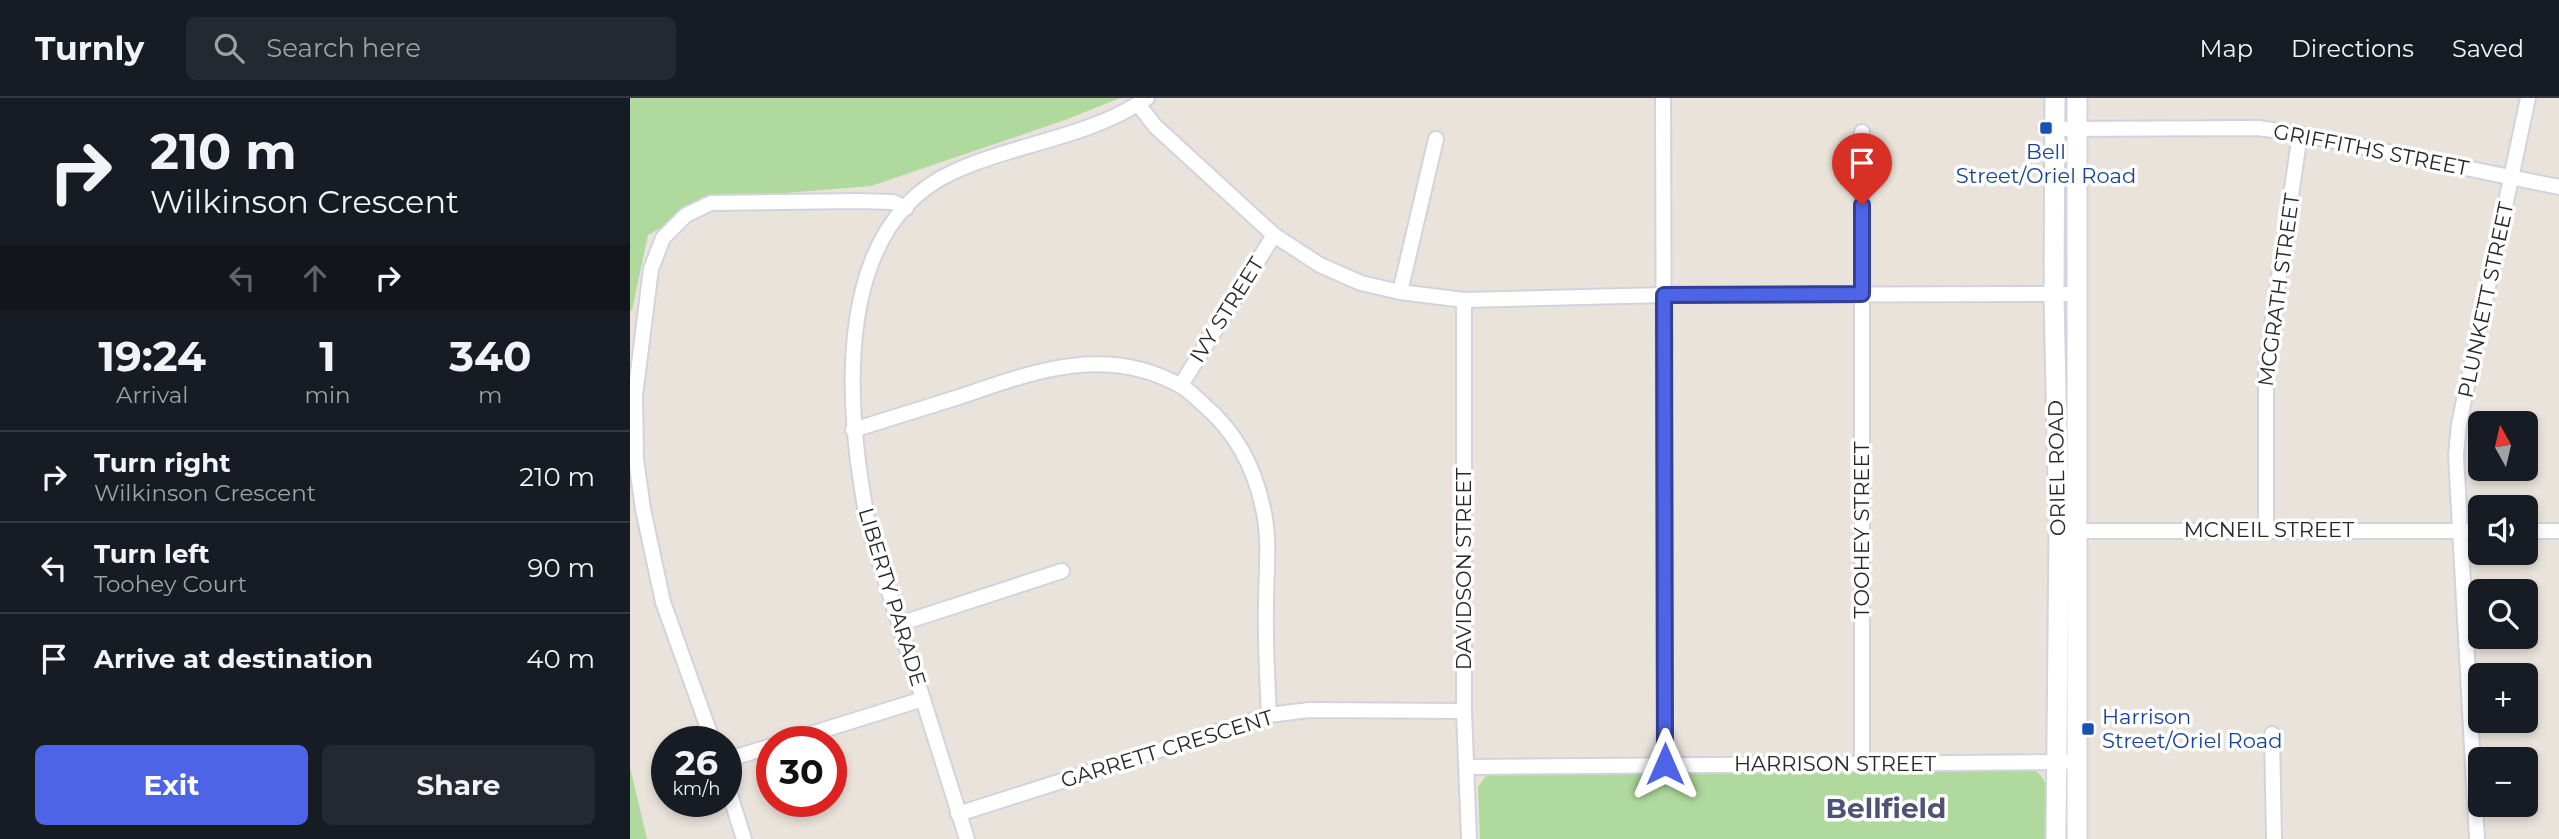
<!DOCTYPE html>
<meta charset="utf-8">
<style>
:root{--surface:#171b24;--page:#242831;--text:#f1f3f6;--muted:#9ea1a6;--line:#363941;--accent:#4c64e5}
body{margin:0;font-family:Montserrat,sans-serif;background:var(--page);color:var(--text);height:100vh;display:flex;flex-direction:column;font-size:26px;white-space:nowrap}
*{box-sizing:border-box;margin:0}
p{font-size:23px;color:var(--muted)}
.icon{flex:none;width:38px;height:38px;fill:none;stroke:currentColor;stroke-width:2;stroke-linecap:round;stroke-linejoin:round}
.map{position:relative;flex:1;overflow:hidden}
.drawer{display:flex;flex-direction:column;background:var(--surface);width:630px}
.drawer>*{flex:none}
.hud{background:#171b24;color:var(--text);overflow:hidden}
.needle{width:46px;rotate:352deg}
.tools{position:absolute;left:1838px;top:313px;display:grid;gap:14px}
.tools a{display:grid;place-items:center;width:70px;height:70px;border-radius:10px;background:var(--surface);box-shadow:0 4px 10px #0003;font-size:35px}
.speed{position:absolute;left:21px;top:628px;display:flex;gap:14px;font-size:35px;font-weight:700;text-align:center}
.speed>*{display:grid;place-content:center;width:91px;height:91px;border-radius:50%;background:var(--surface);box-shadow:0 4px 10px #0003;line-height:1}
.speed small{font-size:18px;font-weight:400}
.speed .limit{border:10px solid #d22;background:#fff;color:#111}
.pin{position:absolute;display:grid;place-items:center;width:60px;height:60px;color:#fff;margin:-72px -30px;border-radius:50% 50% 50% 0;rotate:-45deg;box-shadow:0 0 7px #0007}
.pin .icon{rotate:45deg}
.me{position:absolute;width:77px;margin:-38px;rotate:0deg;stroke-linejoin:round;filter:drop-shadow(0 0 5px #0008)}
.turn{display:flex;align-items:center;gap:24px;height:147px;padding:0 35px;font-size:32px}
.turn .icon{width:91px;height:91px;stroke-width:2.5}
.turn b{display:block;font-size:49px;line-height:60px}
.lanes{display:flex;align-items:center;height:66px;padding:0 35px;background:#0003;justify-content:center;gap:35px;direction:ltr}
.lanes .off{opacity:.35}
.eta{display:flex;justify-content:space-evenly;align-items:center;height:119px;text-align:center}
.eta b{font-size:42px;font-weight:700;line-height:49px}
.cta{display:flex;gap:14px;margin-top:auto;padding:14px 35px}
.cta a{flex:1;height:80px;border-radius:10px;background:var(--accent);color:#fff;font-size:28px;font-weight:700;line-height:80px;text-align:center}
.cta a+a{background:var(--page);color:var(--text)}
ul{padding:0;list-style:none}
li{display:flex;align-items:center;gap:21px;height:91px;padding:0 35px;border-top:2px solid var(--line)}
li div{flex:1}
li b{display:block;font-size:26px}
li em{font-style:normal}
header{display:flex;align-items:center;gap:42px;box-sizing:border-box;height:98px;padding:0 35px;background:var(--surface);border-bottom:2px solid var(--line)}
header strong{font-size:33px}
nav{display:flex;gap:38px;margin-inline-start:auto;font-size:24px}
.search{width:490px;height:63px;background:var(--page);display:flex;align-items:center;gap:18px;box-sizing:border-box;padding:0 24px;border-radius:10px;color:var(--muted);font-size:26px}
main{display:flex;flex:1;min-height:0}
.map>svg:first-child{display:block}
</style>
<header>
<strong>Turnly</strong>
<div class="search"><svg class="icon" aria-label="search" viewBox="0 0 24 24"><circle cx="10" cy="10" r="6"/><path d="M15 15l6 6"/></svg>Search here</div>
<nav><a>Map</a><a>Directions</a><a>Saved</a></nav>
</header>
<main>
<section class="drawer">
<div class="hud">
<div class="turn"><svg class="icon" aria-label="right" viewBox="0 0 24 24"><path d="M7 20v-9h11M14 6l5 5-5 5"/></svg><div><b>210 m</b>Wilkinson Crescent</div></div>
<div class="lanes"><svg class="icon off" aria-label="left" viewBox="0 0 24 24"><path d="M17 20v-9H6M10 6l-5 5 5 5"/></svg><svg class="icon off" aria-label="ahead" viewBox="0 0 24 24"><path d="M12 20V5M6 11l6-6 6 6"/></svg><svg class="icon" aria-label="right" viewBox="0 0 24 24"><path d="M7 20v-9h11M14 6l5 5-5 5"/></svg></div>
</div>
<div class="eta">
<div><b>19:24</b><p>Arrival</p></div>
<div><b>1</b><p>min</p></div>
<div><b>340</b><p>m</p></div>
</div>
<ul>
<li><svg class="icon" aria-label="right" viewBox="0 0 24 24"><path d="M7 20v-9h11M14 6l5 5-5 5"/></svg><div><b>Turn right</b><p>Wilkinson Crescent</p></div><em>210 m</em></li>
<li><svg class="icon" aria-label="left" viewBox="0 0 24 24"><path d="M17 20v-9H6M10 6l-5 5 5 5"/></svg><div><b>Turn left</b><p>Toohey Court</p></div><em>90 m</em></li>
<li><svg class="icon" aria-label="arrive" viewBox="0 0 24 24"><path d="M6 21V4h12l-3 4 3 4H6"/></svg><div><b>Arrive at destination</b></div><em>40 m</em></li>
</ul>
<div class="cta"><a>Exit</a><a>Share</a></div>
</section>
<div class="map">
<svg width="1929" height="741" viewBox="0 0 1929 741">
<rect width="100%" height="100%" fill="#e9e3db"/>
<g fill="#b0da9d">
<polygon points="0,0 490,0 435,22 241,88 82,101 18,137 2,212 0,213"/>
<polygon points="0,669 17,741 0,741"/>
<path d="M1385 671C1390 671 1398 671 1403 672 1425 681 1418 722 1418 741H850L848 689 855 679 865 674Z"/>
</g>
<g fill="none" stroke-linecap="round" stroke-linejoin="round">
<g stroke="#d1d3df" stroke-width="18">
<g id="street">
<polyline points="1033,0 1035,666"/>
<polyline points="508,6 525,28 644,137 690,167 731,185 770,194 834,202 1034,197 1448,196"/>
<polyline points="1425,31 1628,30 1670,36 1929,89"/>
<polyline points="1232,34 1232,667"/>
<polyline points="770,194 806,41"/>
<polyline points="834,202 834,613 839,741"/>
<polyline points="551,287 644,137"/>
<path d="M223 332C258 321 294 310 329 299 402 274 475 246 549 287 558 291 566 300 574 307 607 335 626 373 634 415 640 444 636 476 636 505 635 542 637 579 639 617"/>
<polyline points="1636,432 1636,268 1670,36"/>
<polyline points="1440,433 1850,433"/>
<polyline points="1895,433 1929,433"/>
<polyline points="269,526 432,473"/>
<polyline points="1642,636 1644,741"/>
<polyline points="83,644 33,504 13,411 6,361 5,298 21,171 33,140 56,117 81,105 227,103 263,104 276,110"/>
<polyline points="155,644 293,601"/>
<polyline points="96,662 142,648"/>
<polyline points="837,669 1436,664"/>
<polyline points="96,684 114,741"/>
<polyline points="328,716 639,617 679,612 834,613"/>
<path d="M337 741 239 430C217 320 197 132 323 74 386 45 459 40 517 0"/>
<polyline points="1847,741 1826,357 1829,326 1898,0"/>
</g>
</g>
<g stroke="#d1d3df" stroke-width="23">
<g id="secondary">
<polyline points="1425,0 1424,197 1429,432 1426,741"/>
<polyline points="1447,0 1447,741"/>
</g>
</g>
<use href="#street" stroke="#fff" stroke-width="14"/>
<use href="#secondary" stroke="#fff" stroke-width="19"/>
</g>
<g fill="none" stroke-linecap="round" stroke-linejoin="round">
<g stroke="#314195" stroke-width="18">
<polyline id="route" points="1035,666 1034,197 1232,196 1232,107"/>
</g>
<use href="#route" stroke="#4c64e5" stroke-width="12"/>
</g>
<g fill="#1a4fb4" stroke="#fff" stroke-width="2.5">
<rect x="1409" y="23" width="14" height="14" rx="3.5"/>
<rect x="1451" y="624" width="14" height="14" rx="3.5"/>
</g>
<g text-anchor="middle" stroke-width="7" stroke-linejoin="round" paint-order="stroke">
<g font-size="21" fill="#282828" stroke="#fff">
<text transform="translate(1741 52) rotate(11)" y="7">GRIFFITHS STREET</text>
<text transform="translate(1649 192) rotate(-82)" y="7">MCGRATH STREET</text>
<text transform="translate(1856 202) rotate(-78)" y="7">PLUNKETT STREET</text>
<text transform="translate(597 212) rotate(-58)" y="7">IVY STREET</text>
<text transform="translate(1427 370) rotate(-91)" y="7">ORIEL ROAD</text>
<text transform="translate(1232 432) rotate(-90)" y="7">TOOHEY STREET</text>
<text x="1639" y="439">MCNEIL STREET</text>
<text transform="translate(834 471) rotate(-90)" y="7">DAVIDSON STREET</text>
<text transform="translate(262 499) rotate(73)" y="7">LIBERTY PARADE</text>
<text transform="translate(537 651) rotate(-17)" y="7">GARRETT CRESCENT</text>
<text x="1205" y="673">HARRISON STREET</text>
</g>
<g font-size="21" fill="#164399" stroke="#fff">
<text x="1416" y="61">Bell<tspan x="1416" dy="24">Street/Oriel Road</tspan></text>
<text x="1472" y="626" text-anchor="start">Harrison<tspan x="1472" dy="24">Street/Oriel Road</tspan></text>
</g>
<g font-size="28" font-weight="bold" fill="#4e5373" stroke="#fff">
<text x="1256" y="720">Bellfield</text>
</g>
</g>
</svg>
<div class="tools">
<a><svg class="needle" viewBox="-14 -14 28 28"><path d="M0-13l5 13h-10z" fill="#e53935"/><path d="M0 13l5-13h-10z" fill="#9ea1a6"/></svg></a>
<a><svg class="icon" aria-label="sound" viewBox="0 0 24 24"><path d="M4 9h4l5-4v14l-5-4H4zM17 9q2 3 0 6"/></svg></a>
<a><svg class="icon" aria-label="search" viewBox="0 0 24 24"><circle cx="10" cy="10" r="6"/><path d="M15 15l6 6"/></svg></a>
<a>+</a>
<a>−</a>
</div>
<div class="speed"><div>26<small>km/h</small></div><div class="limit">30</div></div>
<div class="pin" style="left:1232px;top:107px;background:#d93025"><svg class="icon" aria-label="arrive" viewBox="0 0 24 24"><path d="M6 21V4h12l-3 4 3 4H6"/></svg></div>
<svg class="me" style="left:1035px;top:666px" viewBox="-20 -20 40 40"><path d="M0-17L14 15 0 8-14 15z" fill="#4c64e5" stroke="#fff" stroke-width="4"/></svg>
</div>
</main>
